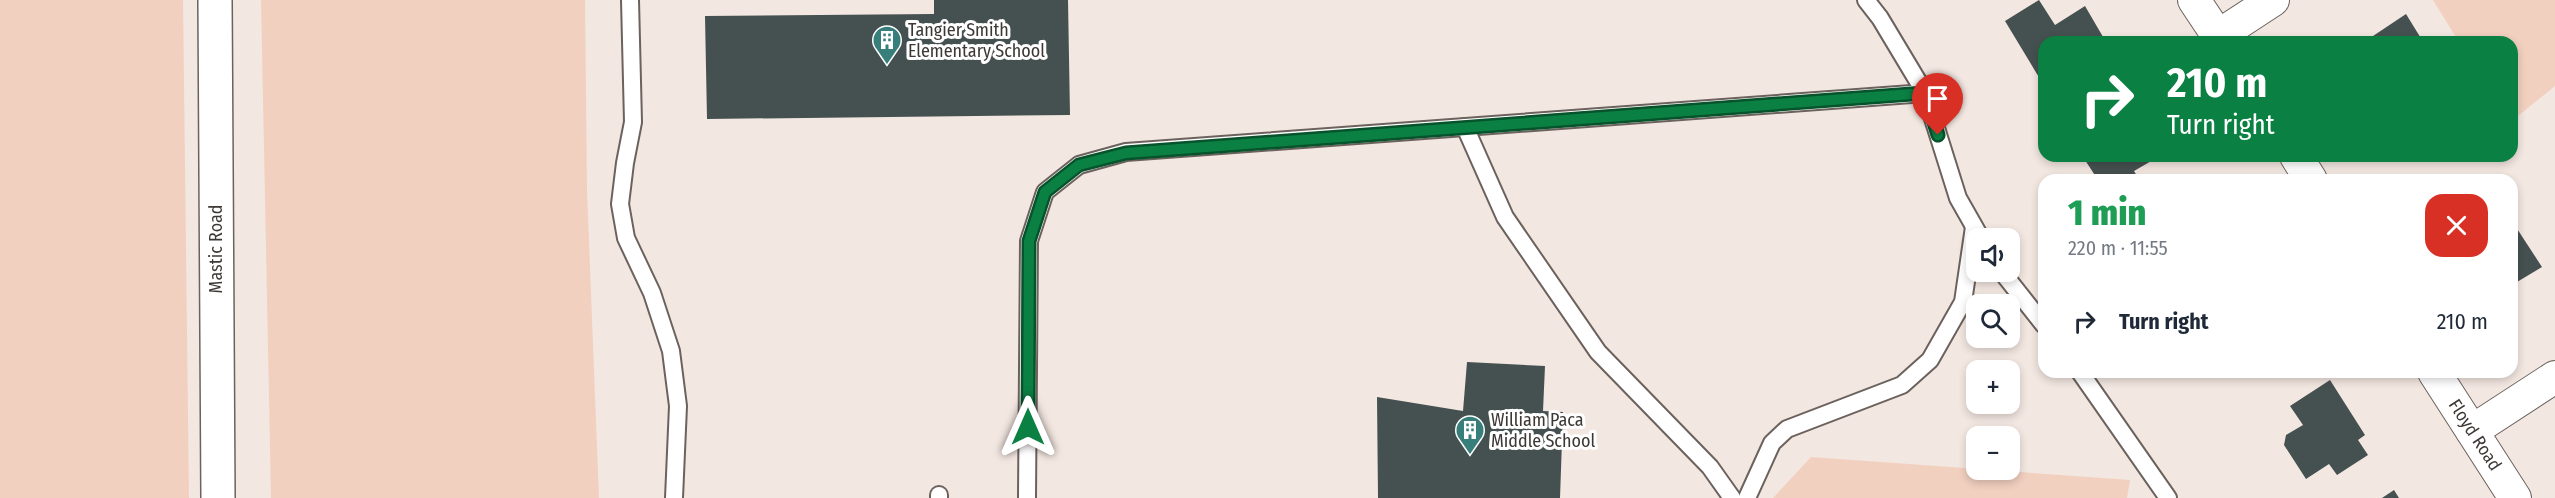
<!DOCTYPE html>
<meta charset="utf-8">
<style>
:root{--surface:#fff;--page:#f6f6f7;--text:#1f2937;--muted:#747a83}
body{margin:0;font-family:"Fira Sans Condensed",sans-serif;background:var(--page);color:var(--text);height:100vh;display:flex;flex-direction:column;font-size:22px;white-space:nowrap}
*{box-sizing:border-box;margin:0}
p{font-size:20px;color:var(--muted)}
.icon{flex:none;width:33px;height:33px;fill:none;stroke:currentColor;stroke-width:2;stroke-linecap:round;stroke-linejoin:round}
.map{position:relative;flex:1;overflow:hidden}
.details{position:absolute;left:2038px;top:174px;width:480px;height:204px;display:flex;flex-direction:column;background:var(--surface);border-radius:18px;box-shadow:0 3px 9px #0003}
.details>*{flex:none}
.hud{position:absolute;left:2038px;top:36px;width:480px;height:126px;border-radius:18px;box-shadow:0 3px 9px #0003;background:#0b8043;color:#fff;overflow:hidden}
.controls{position:absolute;left:1966px;top:228px;display:grid;gap:12px}
.controls a{display:grid;place-items:center;width:54px;height:54px;border-radius:12px;background:var(--surface);box-shadow:0 3px 9px #0003;font-size:30px}
.pin{position:absolute;display:grid;place-items:center;width:51px;height:51px;color:#fff;margin:-62px -26px;border-radius:50% 50% 50% 0;rotate:-45deg;box-shadow:0 0 6px #0007}
.pin .icon{rotate:45deg}
.me{position:absolute;width:66px;margin:-33px;rotate:0deg;stroke-linejoin:round;filter:drop-shadow(0 0 4px #0008)}
.turn{display:flex;align-items:center;gap:21px;height:126px;padding:0 30px;font-size:27px}
.turn .icon{width:78px;height:78px;stroke-width:2.5}
.turn b{display:block;font-size:42px;line-height:51px}
.round{display:grid;place-items:center;flex:none;width:63px;height:63px;border-radius:18px;background:var(--page)}
.summary{display:flex;align-items:center;justify-content:space-between;height:102px;padding:0 30px}
h1{font-size:36px;font-weight:800;line-height:45px;color:#1e9e55}
ul{padding:0;list-style:none}
li{display:flex;align-items:center;gap:18px;height:90px;padding:0 30px}
li div{flex:1}
li b{display:block;font-size:22px}
li em{font-style:normal}
.map>svg:first-child{display:block}
</style>
<div class="map">
<svg width="2555" height="498" viewBox="0 0 2555 498">
<rect width="100%" height="100%" fill="#f3e7e1"/>
<g fill="#f2d0c0">
<polygon points="0,0 183,0 189,498 0,498"/>
<polygon points="261,0 585,0 587,190 599,498 271,498"/>
<polygon points="2433,0 2555,0 2555,86 2513,120 2512,42 2459,42"/>
<polygon points="1811,457 2130,480 2127,498 1773,498"/>
</g>
<g fill="#455150">
<polygon points="934,0 1068,0 1070,115 707,119 705,16 934,14"/>
<polygon points="2039,0 2055,25 2085,6 2106,42 2044,42 2043,84 2005,21"/>
<polygon points="2406,14 2422,40 2419,42 2364,42"/>
<polygon points="2091,156 2160,156 2134,171 2137,176 2131,180 2098,180 2085,160"/>
<polygon points="2512,221 2542,267 2512,285"/>
<polygon points="1467,362 1545,366 1543,411 1563,412 1560,498 1378,498 1377,397 1463,411"/>
<polygon points="2330,380 2365,435 2358,440 2368,455 2337,475 2329,464 2306,479 2284,445 2286,435 2303,425 2290,406"/>
<polygon points="2394,490 2399,498 2382,498"/>
</g>
<g fill="none" stroke-linecap="round" stroke-linejoin="round">
<g stroke="#6c625d" stroke-width="20">
<g id="service">
<polyline points="630,0 633,122 625,163 620,204 626,238 652,293 671,351 678,406 674,498"/>
<polyline points="1866,0 1880,18 1925,93 1958,198 1979,235"/>
<polyline points="1465,127 1505,217 1598,352 1710,467 1732,498"/>
<polyline points="2002,272 2044,325"/>
<polyline points="2080,372 2168,498"/>
<polyline points="1027,497 1029,241 1045,192 1079,165 1126,152 1925,93"/>
<polyline points="939,498 939,495"/>
<polyline points="1747,498 1772,443 1787,429 1902,385 1930,360 1963,302 1974,227"/>
</g>
</g>
<g stroke="#6c625d" stroke-width="34">
<g id="minor">
<polyline points="2194,0 2222,42"/>
<polyline points="2218,36 2273,0"/>
<polyline points="2296,156 2311,180"/>
<polyline points="2434,372 2515,498"/>
<polyline points="2472,431 2555,377"/>
</g>
</g>
<g stroke="#6c625d" stroke-width="36">
<polyline id="secondary" points="215,0 218,498"/>
</g>
<use href="#service" stroke="#fff" stroke-width="16"/>
<use href="#minor" stroke="#fff" stroke-width="32"/>
<use href="#secondary" stroke="#fff" stroke-width="33"/>
</g>
<g fill="none" stroke-linecap="round" stroke-linejoin="round">
<g stroke="#07532c" stroke-width="15">
<polyline id="route" points="1028,427 1029,241 1045,192 1079,165 1126,153 1925,93 1938,135"/>
</g>
<use href="#route" stroke="#0b8043" stroke-width="10"/>
</g>
<defs>
<g id="building-pin" transform="scale(1.5)"><path d="M0 17L-7.5 6A9.5 9.5 0 1 1 7.5 6Z" fill="#387f7b" stroke="#fff"/><path d="M-4-6H4V6H1V3H-1V6H-4ZM-2.5-4.3h1.7v1.8h-1.7ZM.8-4.3h1.7v1.8H.8ZM-2.5-1h1.7V.8h-1.7ZM.8-1h1.7V.8H.8Z" fill="#fff"/></g>
</defs>
<g fill-rule="evenodd">
<use href="#building-pin" x="887" y="40"/>
<use href="#building-pin" x="1470" y="430"/>
</g>
<g text-anchor="middle" stroke-width="6" stroke-linejoin="round" paint-order="stroke">
<g font-size="18" fill="#3d3836" stroke="#fff" text-anchor="start">
<text x="908" y="36">Tangier Smith<tspan x="908" dy="21">Elementary School</tspan></text>
<text x="1491" y="426">William Paca<tspan x="1491" dy="21">Middle School</tspan></text>
</g>
<g font-size="18" fill="#3d3836" stroke="#fff">
<text transform="translate(216 249) rotate(-90)" y="6">Mastic Road</text>
<text transform="translate(2475 435) rotate(57)" y="6">Floyd Road</text>
</g>
</g>
</svg>
<div class="controls">
<a><svg class="icon" aria-label="sound" viewBox="0 0 24 24"><path d="M4 9h4l5-4v14l-5-4H4zM17 9q2 3 0 6"/></svg></a>
<a><svg class="icon" aria-label="search" viewBox="0 0 24 24"><circle cx="10" cy="10" r="6"/><path d="M15 15l6 6"/></svg></a>
<a>+</a>
<a>−</a>
</div>
<div class="pin" style="left:1938px;top:135px;background:#d93025"><svg class="icon" aria-label="arrive" viewBox="0 0 24 24"><path d="M6 21V4h12l-3 4 3 4H6"/></svg></div>
<svg class="me" style="left:1028px;top:427px" viewBox="-20 -20 40 40"><path d="M0-17L14 15 0 8-14 15z" fill="#0b8043" stroke="#fff" stroke-width="4"/></svg>
<div class="hud">
<div class="turn"><svg class="icon" aria-label="right" viewBox="0 0 24 24"><path d="M7 20v-9h11M14 6l5 5-5 5"/></svg><div><b>210 m</b>Turn right</div></div>
</div>
<section class="details">
<div class="summary"><div><h1>1 min</h1><p>220 m · 11:55</p></div><a class="round" style="background:#d93025;color:#fff"><svg class="icon" aria-label="close" viewBox="0 0 24 24"><path d="M6 6l12 12M18 6L6 18"/></svg></a></div>
<ul>
<li><svg class="icon" aria-label="right" viewBox="0 0 24 24"><path d="M7 20v-9h11M14 6l5 5-5 5"/></svg><div><b>Turn right</b></div><em>210 m</em></li>
</ul>
</section>
</div>
